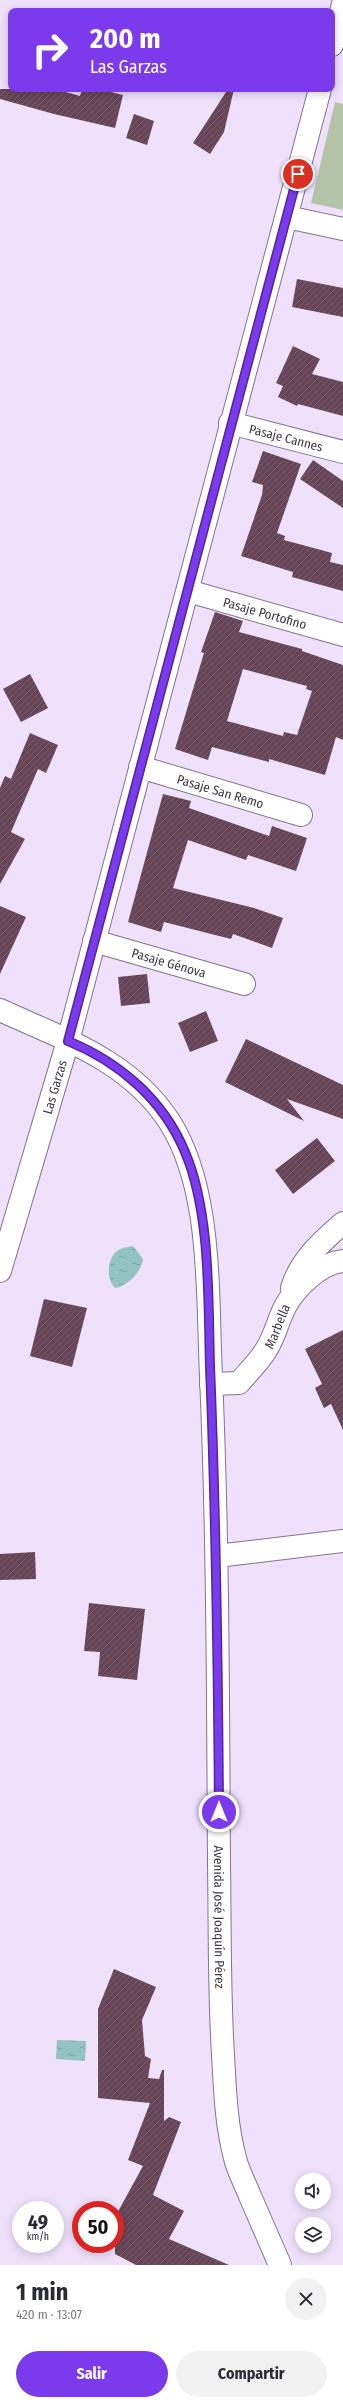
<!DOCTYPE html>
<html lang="es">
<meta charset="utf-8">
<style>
:root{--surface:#fff;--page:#f2f2f3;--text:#2b2b33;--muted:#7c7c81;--accent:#7c3aed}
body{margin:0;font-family:"Fira Sans Condensed",sans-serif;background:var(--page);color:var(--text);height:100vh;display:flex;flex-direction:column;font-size:15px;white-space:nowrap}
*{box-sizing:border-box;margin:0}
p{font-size:13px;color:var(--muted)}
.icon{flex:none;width:22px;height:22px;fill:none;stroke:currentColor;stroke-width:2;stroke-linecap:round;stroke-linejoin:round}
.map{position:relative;height:2265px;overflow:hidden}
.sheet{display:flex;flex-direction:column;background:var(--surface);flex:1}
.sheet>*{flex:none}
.guide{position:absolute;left:8px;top:8px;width:327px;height:84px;border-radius:8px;box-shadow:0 2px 10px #0003;background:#7c3aed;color:#fff;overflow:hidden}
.controls{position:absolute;left:295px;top:2173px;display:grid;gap:8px}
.controls a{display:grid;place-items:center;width:36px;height:36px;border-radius:50%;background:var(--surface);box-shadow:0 2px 10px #0003;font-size:20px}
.speed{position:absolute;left:12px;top:2201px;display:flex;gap:8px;font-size:20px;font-weight:700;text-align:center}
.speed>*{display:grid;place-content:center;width:52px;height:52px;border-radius:50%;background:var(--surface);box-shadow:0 2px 10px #0003;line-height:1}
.speed small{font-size:10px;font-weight:400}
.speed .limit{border:6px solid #d22;background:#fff;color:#111}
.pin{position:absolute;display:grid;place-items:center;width:34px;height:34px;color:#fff;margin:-17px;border:2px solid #fff;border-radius:50%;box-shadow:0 1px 4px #0007}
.me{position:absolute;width:44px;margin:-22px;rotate:0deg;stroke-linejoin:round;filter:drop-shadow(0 0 3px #0008)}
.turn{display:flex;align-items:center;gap:14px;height:84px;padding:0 16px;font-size:18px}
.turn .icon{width:52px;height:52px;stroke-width:2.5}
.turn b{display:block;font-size:28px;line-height:34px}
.round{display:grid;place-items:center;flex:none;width:42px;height:42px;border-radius:21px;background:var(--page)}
.head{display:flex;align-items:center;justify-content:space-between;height:68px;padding:0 16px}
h1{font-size:24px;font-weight:700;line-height:30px}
.button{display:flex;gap:8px;margin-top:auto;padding:8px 16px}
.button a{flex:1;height:46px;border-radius:24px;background:var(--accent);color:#fff;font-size:16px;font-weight:700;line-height:46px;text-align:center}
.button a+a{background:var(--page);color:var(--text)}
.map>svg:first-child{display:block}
</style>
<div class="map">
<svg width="343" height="2265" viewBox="0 0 343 2265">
<defs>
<pattern id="water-ripples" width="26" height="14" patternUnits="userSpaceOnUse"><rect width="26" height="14" fill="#93c4c3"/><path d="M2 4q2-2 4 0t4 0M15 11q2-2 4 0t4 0" fill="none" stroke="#79a0a0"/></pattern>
<pattern id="building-hatch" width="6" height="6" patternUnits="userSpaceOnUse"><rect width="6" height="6" fill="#654556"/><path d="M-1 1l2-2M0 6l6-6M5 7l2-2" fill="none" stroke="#785e6d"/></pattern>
</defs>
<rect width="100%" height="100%" fill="#efe1fc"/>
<polygon fill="#b5c3a9" points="335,102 343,104 343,210 311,203"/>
<g fill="url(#water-ripples)">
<path d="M133 1246 143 1259C142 1271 127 1287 115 1288 106 1280 107 1258 117 1251 121 1248 128 1247 133 1246Z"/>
<polygon points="57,2040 86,2041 85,2061 56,2059"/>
</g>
<g fill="url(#building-hatch)" fill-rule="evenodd">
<polygon points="0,89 55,89 80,96 82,89 99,89 123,95 115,128 54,114 0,99"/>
<polygon points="228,89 234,89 224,132 210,154 193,143"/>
<polygon points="134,114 154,121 147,145 126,138"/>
<polygon points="297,279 343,288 343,317 292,307"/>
<polygon points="293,346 320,359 312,374 343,382 343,416 298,404 297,406 278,397 283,386 276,383"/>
<polygon points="263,451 301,464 277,533 285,536 284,540 332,553 330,562 343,565 343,591 292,577 293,572 241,556 262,495 263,485 252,482"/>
<polygon points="313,460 343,481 343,508 300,479"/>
<path d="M215 612 243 621 239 632 302 649V651L343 665V740L336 737 325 775 269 759V762L212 747 208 760 175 749 204 653 201 652ZM243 669 307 686 306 689 312 691 297 735 284 732 283 736 227 721Z"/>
<polygon points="30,674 48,708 21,722 3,689"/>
<polygon points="30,733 58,745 46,773 38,769 11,832 25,839 0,884 0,788 5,776 11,779"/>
<polygon points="163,794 191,801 189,808 269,836 272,826 307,838 296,871 248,855 246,860 188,840 173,888 254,908 283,918 272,948 233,934 231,939 164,922 161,932 128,922"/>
<polygon points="0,906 26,917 0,974"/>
<polygon points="147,974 150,1003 121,1006 118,977"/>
<polygon points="206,1011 218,1041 190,1052 178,1023"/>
<polygon points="246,1039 343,1085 343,1119 287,1099 304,1121 225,1082"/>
<polygon points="317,1138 335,1161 293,1194 275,1170"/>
<polygon points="44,1299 87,1308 72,1367 30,1356"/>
<polygon points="343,1330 343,1430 331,1404 324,1408 315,1388 322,1384 305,1349"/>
<polygon points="35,1552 36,1579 0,1580 0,1554"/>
<polygon points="89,1603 145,1609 137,1680 98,1676 100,1652 84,1651"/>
<polygon points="114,1969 156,1987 142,2020 145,2056 151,2059 148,2078 159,2079 162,2070 164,2070 164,2121 169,2117 181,2122 153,2195 184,2211 169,2239 229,2265 136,2265 115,2254 115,2217 143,2166 128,2160 150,2103 98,2098 98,2009"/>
</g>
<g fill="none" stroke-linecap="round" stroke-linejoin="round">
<g stroke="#81748c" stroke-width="24">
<g id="street">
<polyline points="332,45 343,4"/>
<polyline points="287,217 343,229"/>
<path id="s1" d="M230 423 343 452"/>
<path id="s2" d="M188 591 343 635"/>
<path id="s3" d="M140 767 301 815"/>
<path id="s4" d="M94 941 244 984"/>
<path id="s5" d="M0 1271 68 1041 320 89"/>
<polyline points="217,1556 343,1541"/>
</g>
</g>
<g stroke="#81748c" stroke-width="24">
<g id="secondary">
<path id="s6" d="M0 1010C63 1039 129 1060 169 1121 213 1189 207 1296 211 1376 218 1538 218 1701 219 1863 220 1927 219 1991 223 2055 225 2090 226 2124 235 2158 238 2171 245 2183 250 2196 260 2219 270 2242 280 2265"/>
<path d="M292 1288C300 1261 322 1241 343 1223"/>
<path id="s7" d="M211 1384 239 1383C248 1372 259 1362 266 1350 275 1337 278 1319 286 1305 297 1286 321 1263 343 1261"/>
</g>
</g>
<use href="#street" stroke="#fff" stroke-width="22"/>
<use href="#secondary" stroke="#fff" stroke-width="22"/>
</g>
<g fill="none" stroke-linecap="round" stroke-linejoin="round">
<g stroke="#51269a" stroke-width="10">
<path id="route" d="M219 1812C218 1663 216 1515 210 1366 208 1300 211 1213 185 1152 163 1099 119 1062 68 1041L298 174"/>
</g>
<use href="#route" stroke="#7c3aed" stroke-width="7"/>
</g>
<g text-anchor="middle" stroke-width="4" stroke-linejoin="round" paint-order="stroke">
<g font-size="13" fill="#3e3843" stroke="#f7f2fd">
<text dy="5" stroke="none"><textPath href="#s1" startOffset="58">Pasaje Cannes</textPath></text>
<text dy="5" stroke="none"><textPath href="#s2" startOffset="80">Pasaje Portofino</textPath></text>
<text dy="5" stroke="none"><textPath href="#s3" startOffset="84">Pasaje San Remo</textPath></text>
<text dy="5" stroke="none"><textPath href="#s4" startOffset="78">Pasaje Génova</textPath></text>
<text dy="5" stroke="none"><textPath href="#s5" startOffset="192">Las Garzas</textPath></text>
<text dy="5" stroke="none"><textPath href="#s7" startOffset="97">Marbella</textPath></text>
<text dy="5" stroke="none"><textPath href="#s6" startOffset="1008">Avenida José Joaquín Pérez</textPath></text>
</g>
</g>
</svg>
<div class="controls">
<a><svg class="icon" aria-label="sound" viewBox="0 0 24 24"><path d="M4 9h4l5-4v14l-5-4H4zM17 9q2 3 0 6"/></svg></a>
<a><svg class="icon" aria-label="layers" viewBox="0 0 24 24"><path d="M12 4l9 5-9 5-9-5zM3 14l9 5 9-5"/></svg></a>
</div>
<div class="speed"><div>49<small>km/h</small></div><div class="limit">50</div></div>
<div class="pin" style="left:298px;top:174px;background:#d93025"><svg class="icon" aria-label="arrive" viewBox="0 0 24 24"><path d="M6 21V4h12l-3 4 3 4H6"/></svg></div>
<svg class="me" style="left:219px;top:1812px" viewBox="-20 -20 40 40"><circle r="17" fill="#7c3aed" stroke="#fff" stroke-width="3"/><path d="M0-11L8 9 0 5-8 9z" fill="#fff"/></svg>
<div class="guide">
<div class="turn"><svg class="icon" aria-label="right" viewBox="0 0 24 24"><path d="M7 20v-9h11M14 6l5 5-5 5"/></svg><div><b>200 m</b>Las Garzas</div></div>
</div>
</div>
<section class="sheet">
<div class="head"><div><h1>1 min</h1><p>420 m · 13:07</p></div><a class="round"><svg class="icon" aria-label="close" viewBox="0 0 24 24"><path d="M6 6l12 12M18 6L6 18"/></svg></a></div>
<div class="button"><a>Salir</a><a>Compartir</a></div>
</section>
